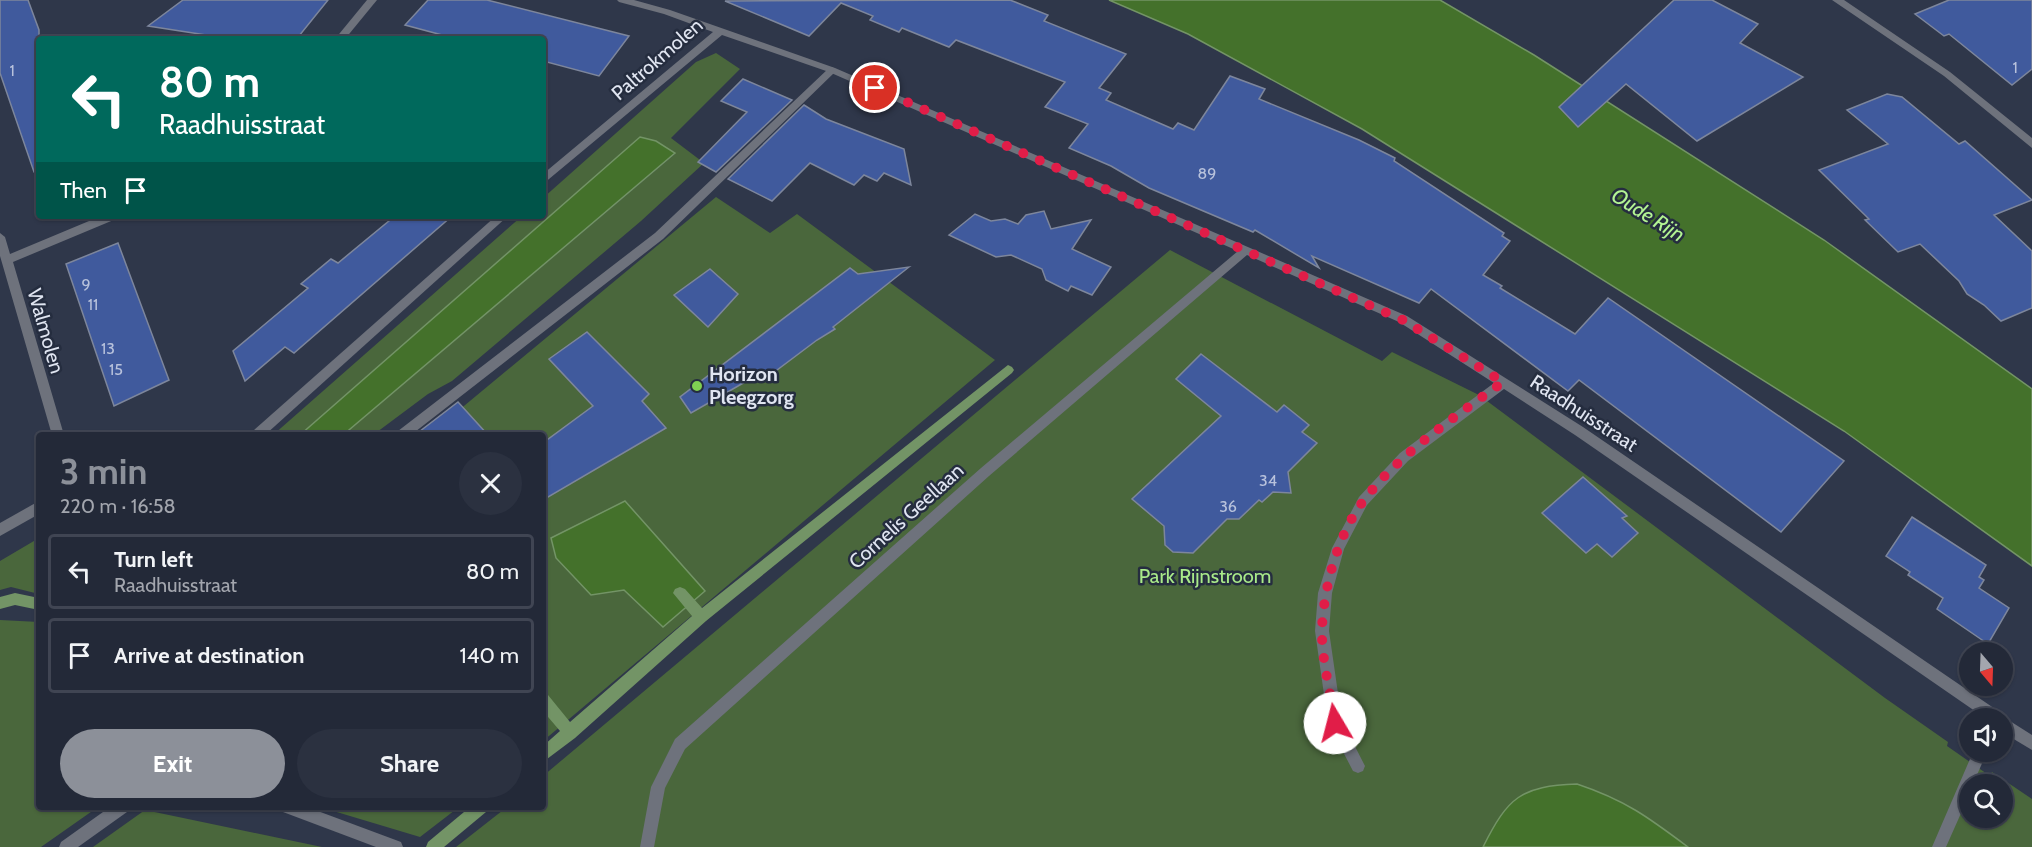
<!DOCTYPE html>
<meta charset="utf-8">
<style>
:root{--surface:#232938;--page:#2b3140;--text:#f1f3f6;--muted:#a3a6ae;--line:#404553;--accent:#8c9099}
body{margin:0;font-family:Cabin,sans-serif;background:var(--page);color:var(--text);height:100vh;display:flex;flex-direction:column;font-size:22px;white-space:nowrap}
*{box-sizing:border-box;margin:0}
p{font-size:20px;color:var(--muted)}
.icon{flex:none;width:33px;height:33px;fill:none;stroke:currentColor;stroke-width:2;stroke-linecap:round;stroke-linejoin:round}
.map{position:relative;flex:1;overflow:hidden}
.side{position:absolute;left:36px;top:432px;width:510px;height:378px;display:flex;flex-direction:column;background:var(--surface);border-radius:6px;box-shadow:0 2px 4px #0004,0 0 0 2px var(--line)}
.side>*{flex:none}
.hud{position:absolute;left:36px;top:36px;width:510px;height:183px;border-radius:6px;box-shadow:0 2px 4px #0004,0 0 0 2px var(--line);background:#00695c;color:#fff;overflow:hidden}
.needle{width:39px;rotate:161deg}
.fabs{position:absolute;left:1959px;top:642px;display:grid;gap:12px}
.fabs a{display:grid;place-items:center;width:54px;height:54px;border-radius:50%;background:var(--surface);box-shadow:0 2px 4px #0004,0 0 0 2px var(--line);font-size:30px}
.pin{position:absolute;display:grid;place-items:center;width:51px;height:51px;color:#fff;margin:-26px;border:3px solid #fff;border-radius:50%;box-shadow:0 2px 6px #0007}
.me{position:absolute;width:66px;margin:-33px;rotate:352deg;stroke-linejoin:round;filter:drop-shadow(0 0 4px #0008)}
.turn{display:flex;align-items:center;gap:21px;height:126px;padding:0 24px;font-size:27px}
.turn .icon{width:78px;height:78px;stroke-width:2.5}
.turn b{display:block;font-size:42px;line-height:51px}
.then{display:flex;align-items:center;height:57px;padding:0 24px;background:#0003;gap:12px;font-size:22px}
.round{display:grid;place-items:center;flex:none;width:63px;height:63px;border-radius:32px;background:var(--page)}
.headline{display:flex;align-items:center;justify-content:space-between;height:102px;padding:0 24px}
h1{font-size:36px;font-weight:700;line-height:45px;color:var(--accent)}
.action{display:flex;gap:12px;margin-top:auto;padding:12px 24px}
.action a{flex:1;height:69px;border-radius:36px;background:var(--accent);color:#fff;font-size:24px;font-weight:700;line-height:69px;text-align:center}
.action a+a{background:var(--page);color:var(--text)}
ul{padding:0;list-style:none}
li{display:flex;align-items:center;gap:18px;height:75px;margin:0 12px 9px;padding:0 12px;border:3px solid var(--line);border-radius:6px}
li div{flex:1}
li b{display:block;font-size:22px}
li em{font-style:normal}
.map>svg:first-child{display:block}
</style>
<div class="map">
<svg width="2032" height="847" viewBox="0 0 2032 847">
<rect width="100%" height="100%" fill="#2f374a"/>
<g fill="#4a673c" fill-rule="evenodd">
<polygon points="716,53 740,69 671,138 704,163 641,221 452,381 428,394 373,435 343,435 675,154 640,137 300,435 273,435 522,216 543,216 543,198 696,62"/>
<polygon points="716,197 770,233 797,214 995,360 543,741 543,435 429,435"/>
<path d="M1170 250 1382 361 1392 352 1479 395 1885 698 1948 742 1947 746 1990 776 1992 772 2032 799V847H456L507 807H543V776ZM1970 784H2002V818H1970Z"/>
<polygon points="39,538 39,594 11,587 0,590 0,561"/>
<polygon points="0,620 39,622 39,807 98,807 41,847 0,847"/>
<polygon points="320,807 459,807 420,837"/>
<polygon points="145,810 322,847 93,847"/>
</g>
<g fill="#44712b" stroke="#739466" stroke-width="1.5">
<polygon points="1109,0 1440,0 1534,55 1824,240 2032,389 2032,566 1844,431 1362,129 1188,34"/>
<polygon points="640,137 656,141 675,153 343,435 300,435"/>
<polygon points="625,501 705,591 663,627 624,590 591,595 556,558 551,538"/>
<path d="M1577 784C1625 800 1648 817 1688 847H1483C1508 797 1521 786 1577 784Z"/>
</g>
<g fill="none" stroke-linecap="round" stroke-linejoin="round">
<g fill="#739466" fill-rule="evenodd">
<polygon points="1008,365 1012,367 1014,370 1012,373 706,621 575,738 543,762 543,746 560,731 543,711 543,693 548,695 570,722 692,616 673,593 675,589 680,587 685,589 702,608"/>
<polygon points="15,593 39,598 39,610 15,605 0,609 0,597"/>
<polygon points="470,807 488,807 486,812 444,847 426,847 428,842"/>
</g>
</g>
<g fill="#405a9d" stroke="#7d869c" stroke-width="1.5">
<polygon points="0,0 28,0 39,30 39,171 34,172 0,73"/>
<polygon points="183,0 328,0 299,36 294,35 291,39 232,39 148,26"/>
<polygon points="428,0 487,0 629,36 599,76 543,61 543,39 457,39 405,25"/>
<polygon points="1010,0 1048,15 1044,21 1126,54 1099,88 1111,93 1106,100 1173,129 1178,123 1194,130 1230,76 1265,89 1259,99 1359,140 1395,158 1394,161 1504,233 1502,236 1510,241 1483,275 1502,286 1500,288 1575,334 1608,298 1844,461 1781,532 1579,380 1568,391 1431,289 1419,303 1312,256 1319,268 1255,230 1253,232 1149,188 1111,166 1069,148 1088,124 1045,107 1065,82 956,40 949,47 902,28 899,32 870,20 873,16 841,3 809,36 725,1"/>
<polygon points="1674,0 1712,0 1758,24 1740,43 1803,77 1697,141 1626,84 1578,127 1559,107"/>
<polygon points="1949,0 2032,0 2032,69 2012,85 1949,34 1944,36 1915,14"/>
<polygon points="743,79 792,100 716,172 698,162 747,112 721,101"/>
<polygon points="1887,94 1902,97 1959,144 1965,141 2032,200 1994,215 2032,251 2032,308 2001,321 1984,305 1967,294 1959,281 1920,244 1898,252 1865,220 1869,219 1819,170 1888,144 1847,110"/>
<polygon points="804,105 826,119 904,149 911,185 884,173 877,181 864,175 854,185 810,163 772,201 728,179"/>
<polygon points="1044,211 1051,229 1091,220 1072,249 1111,267 1092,295 1071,286 1068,291 1046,280 1042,269 1011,255 996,257 949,235 975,214 991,221 1005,219 1018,224 1026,215"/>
<polygon points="395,216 452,216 294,353 285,347 245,381 233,351 308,288 301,284 331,259 338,263"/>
<polygon points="118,243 169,380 114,406 66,264"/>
<polygon points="909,267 833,327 835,329 817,340 765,379 759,374 691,413 680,397 850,268 858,274"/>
<polygon points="710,269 738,294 708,327 674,295"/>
<polygon points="587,332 649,394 642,401 666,428 543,500 543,443 593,406 549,359"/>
<polygon points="1201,354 1277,412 1284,405 1309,425 1302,432 1317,443 1288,472 1291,493 1273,492 1262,502 1259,500 1239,519 1227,519 1193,553 1173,552 1165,545 1164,526 1132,499 1221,416 1176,379"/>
<polygon points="458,402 488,435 415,435"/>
<polygon points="1583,477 1627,516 1622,518 1638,533 1612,557 1597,544 1586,553 1542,513"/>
<polygon points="1912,517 1986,565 1979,577 1984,580 1979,588 2009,608 1988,644 1937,609 1943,598 1908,575 1910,572 1886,556"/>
</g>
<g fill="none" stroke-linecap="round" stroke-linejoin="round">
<g fill="#6e727c" fill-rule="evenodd">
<polygon points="832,67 837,70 835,72 663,239 411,435 396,435 398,431 655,233 829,68"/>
<polygon points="110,807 129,807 127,812 78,847 59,847 61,842"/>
</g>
<g fill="#6e727c" fill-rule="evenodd">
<polygon points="367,0 377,0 345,39 335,39"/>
<polygon points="617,0 634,0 670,10 835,68 1407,316 1583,427 2001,713 2002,716 2032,735 2032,750 2002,732 2002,718 1985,718 1575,435 1504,389 1408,461 1367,505 1344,549 1332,593 1329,631 1342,721 1365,766 1363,771 1358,773 1353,771 1328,723 1315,631 1318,593 1332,548 1359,497 1400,453 1494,383 1399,322 1247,255 989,476 685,749 665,788 654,847 640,847 651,787 675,739 981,468 1238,251 829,72 722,35 543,184 543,174 713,32 664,14 619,2"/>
<polygon points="1832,0 1844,0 1950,72 2032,138 2032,148 1944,76"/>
<polygon points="101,216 117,216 116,219 13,262 64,435 52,435 0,256 0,233 5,237 10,254"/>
<polygon points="496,216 508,216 265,435 251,435 253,431"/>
<polygon points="39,501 39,514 0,536 0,523"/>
<polygon points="1973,752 1987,752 1973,784 1970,784 1970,793 1946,847 1932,847"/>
<polygon points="281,807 307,807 401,842 403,847 376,847 283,812"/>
</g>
</g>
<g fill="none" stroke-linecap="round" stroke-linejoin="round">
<path stroke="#e11d48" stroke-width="10" stroke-dasharray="0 18" d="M875 88 1403 320 1503 382C1455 417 1400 453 1364 500 1338 534 1324 586 1322 628 1321 658 1331 694 1335 723"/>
</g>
<circle fill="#7fd052" stroke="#252d3f" stroke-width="2" cx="697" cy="386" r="6"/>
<g text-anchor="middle" stroke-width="5" stroke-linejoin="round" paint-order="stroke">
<g font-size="16" fill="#b8c2dc">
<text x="2015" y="73">1</text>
<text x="12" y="76">1</text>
<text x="1207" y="179">89</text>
<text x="86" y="290">9</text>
<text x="93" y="310">11</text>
<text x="108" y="354">13</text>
<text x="116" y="375">15</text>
<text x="1268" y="486">34</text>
<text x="1228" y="512">36</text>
</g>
<g font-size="20" fill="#e0e5f1" stroke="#252d3f">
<text transform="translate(657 59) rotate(-41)" y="7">Paltrokmolen</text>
<text transform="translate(46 331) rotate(74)" y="7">Walmolen</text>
<text transform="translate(1584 413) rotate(33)" y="7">Raadhuisstraat</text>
<text transform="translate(906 516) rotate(-42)" y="7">Cornelis Geellaan</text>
</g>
<g font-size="20" font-weight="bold" fill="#e0e5f1" stroke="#252d3f" text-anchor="start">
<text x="709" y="381">Horizon<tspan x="709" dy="23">Pleegzorg</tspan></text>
</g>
<g font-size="20" fill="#a9ea8a" stroke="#252d3f">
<text x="1205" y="583">Park Rijnstroom</text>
</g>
<g font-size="21" font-style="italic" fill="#b3f493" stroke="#252d3f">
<text transform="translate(1648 215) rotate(32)" y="7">Oude Rijn</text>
</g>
</g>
</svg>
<div class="fabs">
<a><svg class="needle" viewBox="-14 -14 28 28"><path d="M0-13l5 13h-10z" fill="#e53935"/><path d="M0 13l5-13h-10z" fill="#a3a6ae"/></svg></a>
<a><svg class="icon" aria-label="sound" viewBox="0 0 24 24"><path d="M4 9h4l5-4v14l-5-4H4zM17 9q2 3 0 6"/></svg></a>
<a><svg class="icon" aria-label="search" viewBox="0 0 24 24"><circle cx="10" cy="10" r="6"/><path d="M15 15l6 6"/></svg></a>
</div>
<div class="pin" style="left:875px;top:88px;background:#d93025"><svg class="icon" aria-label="arrive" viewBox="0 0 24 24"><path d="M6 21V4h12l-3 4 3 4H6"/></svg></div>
<svg class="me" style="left:1335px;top:723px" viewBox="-20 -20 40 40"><circle r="19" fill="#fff"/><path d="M0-13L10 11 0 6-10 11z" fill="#e11d48"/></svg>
<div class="hud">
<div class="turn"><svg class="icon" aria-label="left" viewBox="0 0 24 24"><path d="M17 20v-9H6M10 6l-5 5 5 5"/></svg><div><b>80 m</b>Raadhuisstraat</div></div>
<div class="then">Then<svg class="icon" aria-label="arrive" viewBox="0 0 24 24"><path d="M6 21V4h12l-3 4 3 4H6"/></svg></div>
</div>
<section class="side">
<div class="headline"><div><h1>3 min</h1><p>220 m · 16:58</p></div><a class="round"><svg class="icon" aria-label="close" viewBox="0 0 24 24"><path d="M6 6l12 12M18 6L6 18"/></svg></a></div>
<ul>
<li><svg class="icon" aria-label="left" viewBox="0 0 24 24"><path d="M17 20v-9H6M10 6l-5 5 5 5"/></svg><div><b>Turn left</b><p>Raadhuisstraat</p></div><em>80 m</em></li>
<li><svg class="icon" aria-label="arrive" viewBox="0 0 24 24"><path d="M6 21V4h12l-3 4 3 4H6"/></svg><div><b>Arrive at destination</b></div><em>140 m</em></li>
</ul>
<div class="action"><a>Exit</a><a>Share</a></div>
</section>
</div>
